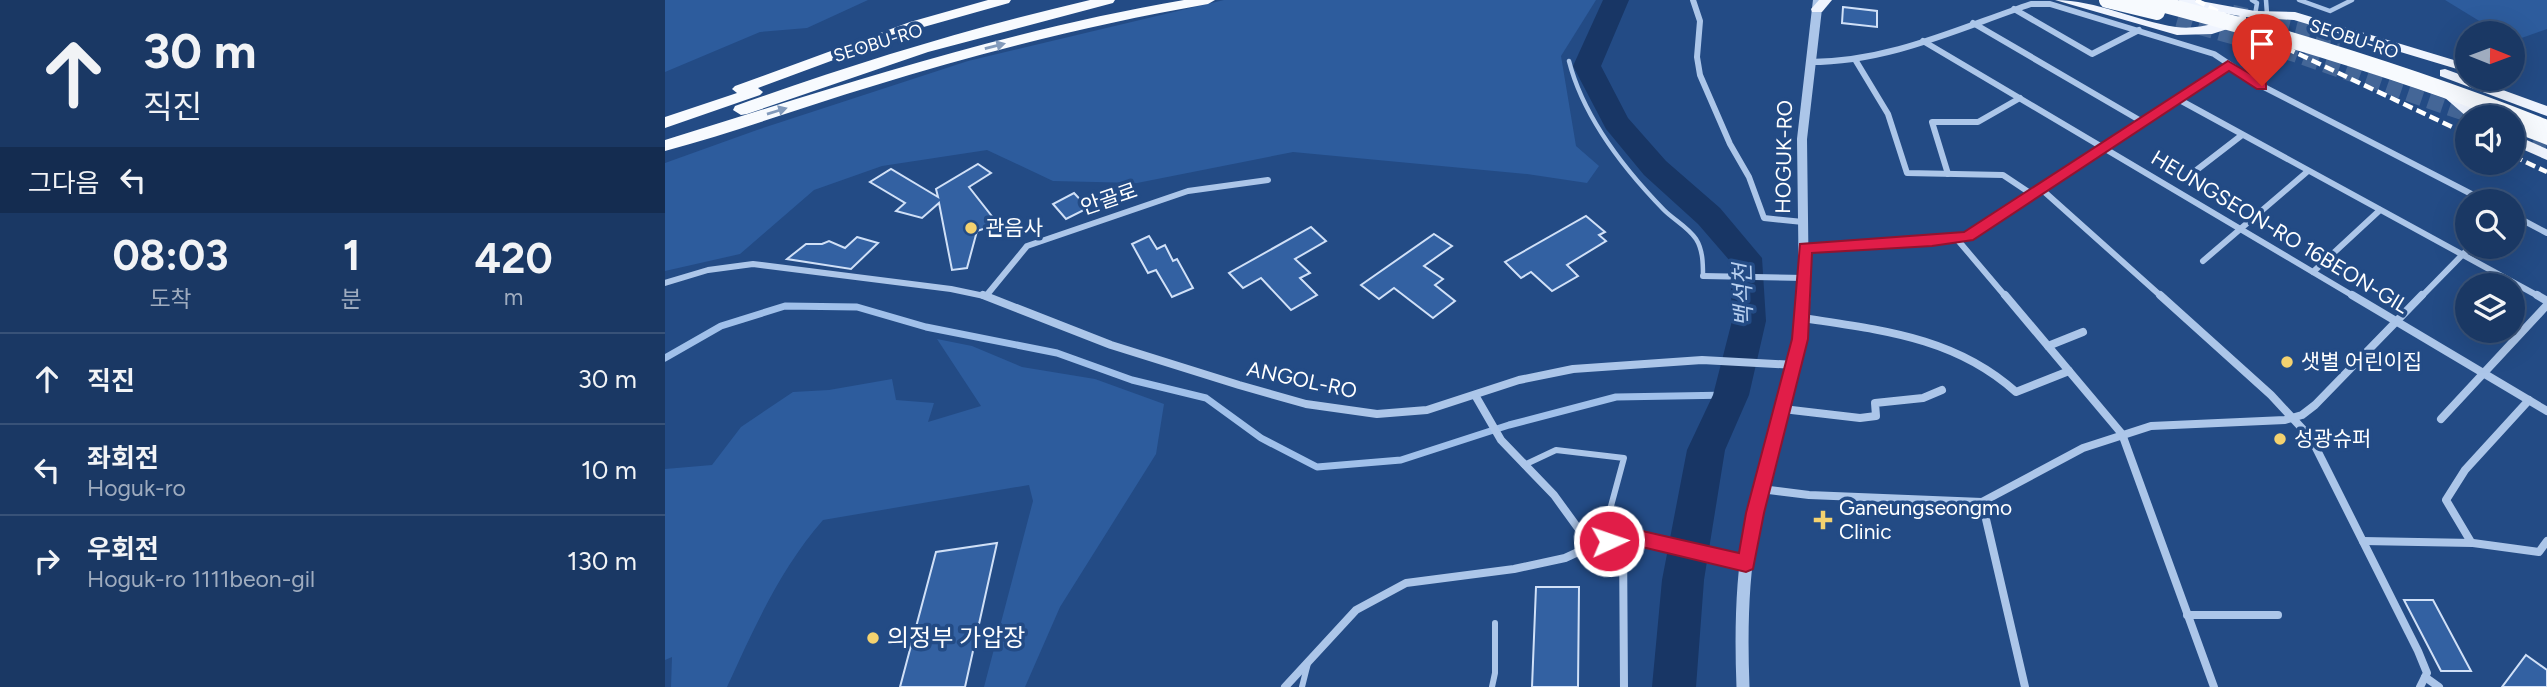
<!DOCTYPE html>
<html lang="ko">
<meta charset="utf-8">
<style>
:root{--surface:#1a3864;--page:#27436d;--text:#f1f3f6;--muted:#9facbf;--line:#385278}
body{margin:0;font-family:Figtree,"Noto Sans KR",sans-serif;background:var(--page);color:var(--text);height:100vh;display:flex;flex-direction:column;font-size:26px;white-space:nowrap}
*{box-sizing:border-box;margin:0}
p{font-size:23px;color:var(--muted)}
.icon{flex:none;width:38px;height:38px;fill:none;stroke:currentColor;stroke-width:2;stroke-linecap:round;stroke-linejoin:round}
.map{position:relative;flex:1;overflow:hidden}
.sheet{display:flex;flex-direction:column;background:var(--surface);width:665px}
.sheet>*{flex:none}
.guide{background:#1a3864;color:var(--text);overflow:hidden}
.needle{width:46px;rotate:91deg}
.buttons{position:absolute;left:1790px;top:21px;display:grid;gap:14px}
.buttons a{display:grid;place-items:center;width:70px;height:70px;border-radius:50%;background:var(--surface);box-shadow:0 7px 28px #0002,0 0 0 2px var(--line);font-size:35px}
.pin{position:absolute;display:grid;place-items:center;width:60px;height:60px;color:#fff;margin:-72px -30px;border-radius:50% 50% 50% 0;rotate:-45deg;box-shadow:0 0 7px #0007}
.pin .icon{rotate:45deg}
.me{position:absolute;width:77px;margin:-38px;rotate:87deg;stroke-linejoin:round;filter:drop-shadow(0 0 5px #0008)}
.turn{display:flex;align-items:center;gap:24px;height:147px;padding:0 28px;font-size:32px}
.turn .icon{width:91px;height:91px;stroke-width:2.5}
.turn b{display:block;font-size:49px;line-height:60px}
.then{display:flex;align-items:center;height:66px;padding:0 28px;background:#0003;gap:14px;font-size:26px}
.eta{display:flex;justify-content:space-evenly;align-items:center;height:119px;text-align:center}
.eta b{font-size:42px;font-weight:700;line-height:49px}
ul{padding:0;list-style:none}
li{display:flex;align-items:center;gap:21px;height:91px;padding:0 28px;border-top:2px solid var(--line)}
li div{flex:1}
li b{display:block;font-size:26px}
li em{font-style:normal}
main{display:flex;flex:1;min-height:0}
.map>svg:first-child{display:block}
</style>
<main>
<section class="sheet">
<div class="guide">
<div class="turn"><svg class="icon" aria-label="ahead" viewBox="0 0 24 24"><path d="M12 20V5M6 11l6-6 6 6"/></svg><div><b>30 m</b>직진</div></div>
<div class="then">그다음<svg class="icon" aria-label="left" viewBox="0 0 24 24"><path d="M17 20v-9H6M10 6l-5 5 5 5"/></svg></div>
</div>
<div class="eta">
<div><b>08:03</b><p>도착</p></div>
<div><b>1</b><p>분</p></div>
<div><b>420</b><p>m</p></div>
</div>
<ul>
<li><svg class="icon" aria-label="ahead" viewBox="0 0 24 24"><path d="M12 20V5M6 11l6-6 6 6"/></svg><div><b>직진</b></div><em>30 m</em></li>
<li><svg class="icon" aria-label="left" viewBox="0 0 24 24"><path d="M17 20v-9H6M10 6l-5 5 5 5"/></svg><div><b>좌회전</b><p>Hoguk-ro</p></div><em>10 m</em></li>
<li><svg class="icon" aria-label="right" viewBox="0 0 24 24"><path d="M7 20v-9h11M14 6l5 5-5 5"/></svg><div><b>우회전</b><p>Hoguk-ro 1111beon-gil</p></div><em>130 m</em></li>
</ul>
</section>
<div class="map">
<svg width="1882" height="687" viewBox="0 0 1882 687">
<rect width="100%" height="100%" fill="#234b85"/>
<g fill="#2d5c9d">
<polygon points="0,0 203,0 142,28 95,32 0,72"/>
<polygon points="559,0 931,0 896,56 911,146 934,166 922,183 862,174 628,152 472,183 388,181 322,150 217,166 149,190 75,254 0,271 0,163 92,130 303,61"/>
<polygon points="1780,0 1882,0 1882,29 1848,41 1848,33 1834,33"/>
<path d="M272 339 307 346 357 367 430 379 499 404 491 454 395 607 360 687H319L368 501 364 485 158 520C115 569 89 628 62 687H6L7 657 0 660V469L47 465 76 427 128 392 164 390 227 379 231 400 269 403 263 422 316 406Z"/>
</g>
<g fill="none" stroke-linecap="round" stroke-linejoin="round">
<polyline stroke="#a0c0ea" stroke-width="7" points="0,358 56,326 120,306 192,307 261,327 392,353 467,380 541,398 596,438 652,467 736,460 844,425 951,397 1066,395"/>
<polygon fill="#183665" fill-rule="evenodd" points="938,0 964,0 936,66 963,118 1001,161 1055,208 1097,258 1101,321 1084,395 1060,450 1039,580 1031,687 987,687 997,580 1022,450 1048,395 1067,321 1065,261 1033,224 979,175 941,129 908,66"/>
</g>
<g fill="#3361a2" stroke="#d0e0f7" stroke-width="2">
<polygon points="1178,7 1212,11 1212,27 1177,23"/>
<polygon points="313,164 326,173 304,187 333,224 312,231 302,268 287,270 274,203 257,218 231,211 240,203 205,182 226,169 273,197 271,189"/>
<polygon points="409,193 423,208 401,219 388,204"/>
<polygon points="921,216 940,232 934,235 941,241 902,265 913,276 887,291 866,272 856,278 840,262"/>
<polygon points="646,227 661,241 630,259 645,273 635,278 652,295 626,310 596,278 578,288 564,273"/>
<polygon points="769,234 787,246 759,266 778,279 770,285 790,301 768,318 729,288 714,299 696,285"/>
<polygon points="484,236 492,249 500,245 508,261 512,259 528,288 507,297 491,270 483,273 467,244"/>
<polygon points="192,237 213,243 186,269 122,259 141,244 157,244 164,241 180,248"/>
<polygon points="332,543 300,687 235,687 271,552"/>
<polygon points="871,587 914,587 913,687 867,687"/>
<polygon points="1739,600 1768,600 1806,671 1776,671"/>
<polygon points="1861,655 1882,670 1882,687 1837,687"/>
</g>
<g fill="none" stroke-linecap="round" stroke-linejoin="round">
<g stroke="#446697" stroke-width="15" stroke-dasharray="15 7" stroke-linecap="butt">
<polyline points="1567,12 1676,39"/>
<polyline points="1512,21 1628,54 1810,117"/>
<polyline points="1848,132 1882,145"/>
</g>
<g stroke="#acc6e9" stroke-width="4.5">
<polyline points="1587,0 1592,3 1590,15"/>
<polyline points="1601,0 1602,14"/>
<polyline points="1634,0 1665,11 1687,0"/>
<path d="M904 61C918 116 960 170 999 210 1009 220 1023 227 1031 239 1038 250 1038 264 1038 276"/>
</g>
<g stroke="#acc6e9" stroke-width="6">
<polyline points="859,465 891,450 959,458 943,517 944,541"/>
<polyline points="637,687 643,663"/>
<polyline points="827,687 830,673 830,623"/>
</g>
<g stroke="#acc6e9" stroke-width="6">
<polyline points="1028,0 1035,21 1032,57 1035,75 1065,144 1084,177 1099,218 1138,222"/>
<polyline points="1349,9 1427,54 1474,30"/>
<polyline points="1308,23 1476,121"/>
<polyline points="1258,41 1690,297"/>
<polyline points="1191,61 1223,114 1242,173 1338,175 1365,193"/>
<path d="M1145 62C1224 62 1292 29 1366 4H1385L1549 54 1597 86 1820 201"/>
<polyline points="1511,98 1875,297"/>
<polyline points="1529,172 1577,135"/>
<polyline points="1283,174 1267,122 1313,122 1355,98"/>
<polyline points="1374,187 1497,297"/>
<polyline points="1848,215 1882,233"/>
<polyline points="1291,238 1341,297"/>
<polyline points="1140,248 1303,236 1564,65"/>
<polyline points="1538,261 1643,171"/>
<polyline points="1648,272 1715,210"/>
<polyline points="1038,276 1140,278"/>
<polyline points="0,283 43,270 88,264 286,289 324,297"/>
<polyline points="321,296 362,246 523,191 603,180"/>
<polyline points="1756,297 1805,247"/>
</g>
<g stroke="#acc6e9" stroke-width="8">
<polyline points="318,295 446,345 574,385 641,404 712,414 762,410 854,380 908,369 1037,360 1130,365"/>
<polyline points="1340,295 1457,434 1549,687"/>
<polyline points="1495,295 1606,395 1646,438 1753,651 1762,673 1755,687"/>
<polyline points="1687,295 1882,411"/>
<polyline points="1872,295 1882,301"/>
<path d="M1138 318C1216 330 1290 337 1351 392L1404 371"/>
<polyline points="1383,346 1418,332"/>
<polyline points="810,395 836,440 889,495 926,546"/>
<polyline points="1118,409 1195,418 1211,416 1210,403 1258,398 1277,390"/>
<polyline points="1776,419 1882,305"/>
<polyline points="1096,489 1144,495 1317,502 1418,448 1486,426 1620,420 1637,415 1650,405 1757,295"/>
<polyline points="1317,502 1360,687"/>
<polyline points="958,537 959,687"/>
<polyline points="1698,541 1808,543 1874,552 1882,541"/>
<polyline points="1806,542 1781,500 1800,470 1864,400"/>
<polyline points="1522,615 1613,615"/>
<polyline points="1760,677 1774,687"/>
<polyline points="620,687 691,610 741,583 849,569 900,558 926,546 958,537 1040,552 1081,563"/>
</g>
<polyline stroke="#acc6e9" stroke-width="10" points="1139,297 1137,139 1153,0"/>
<path stroke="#acc6e9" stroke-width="13" d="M1078 687C1076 637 1076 586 1085 537 1099 455 1135 379 1139 295"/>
<g fill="#eff4fe" fill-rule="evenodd">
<polygon points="1154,0 1167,0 1157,12 1147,12 1146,9"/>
<path d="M1390 0C1432 0 1470 21 1511 27 1534 30 1554 22 1575 16L1523 7 1513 0H1530L1590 11 1630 12 1802 64V72L1629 20 1581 17V23L1547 34 1512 35Z"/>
<polygon points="1780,69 1882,106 1882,116 1775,76 1775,70"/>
<polygon points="1776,83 1781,84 1818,117 1802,117 1771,90 1771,84"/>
<polygon points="1848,134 1882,149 1882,160 1848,145"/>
</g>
<g fill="#f7fafe" fill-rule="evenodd">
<polygon points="323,0 346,0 344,3 255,28 93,88 98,92 95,95 0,128 0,117 72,93 67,89 70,86 245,22"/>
<path d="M425 0H450L448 3 263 52 82 114 76 115 68 110 70 106C187 64 305 28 425 0Z"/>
<path d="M519 0H550L543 4C429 24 318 52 208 86 138 107 70 132 0 151V140C171 87 342 30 519 0Z"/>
<polygon points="1848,121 1882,134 1882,145 1848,132"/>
</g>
<g stroke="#fff" stroke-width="4.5" stroke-dasharray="10 4.5" stroke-linecap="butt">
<polyline points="1531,0 1623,49 1802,134"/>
<polyline points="1848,156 1882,172"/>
</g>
<g stroke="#f7fafe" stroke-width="16">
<polyline points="1442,0 1492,12"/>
<path d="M1481 0C1617 35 1751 76 1882 128"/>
</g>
</g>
<defs><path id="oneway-solid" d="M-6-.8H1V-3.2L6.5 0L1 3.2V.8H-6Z" transform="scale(1.75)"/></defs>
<g fill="#829abb">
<use href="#oneway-solid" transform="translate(330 46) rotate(-14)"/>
<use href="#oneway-solid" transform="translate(112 111) rotate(-17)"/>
</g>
<path fill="#e11d48" stroke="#92132f" stroke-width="2" d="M1563 61 1601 83V89H1592L1564 71 1308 240 1267 246 1147 253 1143 339 1099 513 1088 569 1081 572 973 546C961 545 947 550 937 547L935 541 937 535 958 529 973 530 1074 553 1081 513 1127 339 1135 244 1299 232Z"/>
<g fill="#f4d26f" stroke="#234b85" stroke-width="2.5">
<circle cx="306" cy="228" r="7"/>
<circle cx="1622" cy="362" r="7"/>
<circle cx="1615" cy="439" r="7"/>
<path d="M1154.5 509.5h7v7h7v7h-7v7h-7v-7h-7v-7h7z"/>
<circle cx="208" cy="638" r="7"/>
</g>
<g text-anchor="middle" stroke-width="7" stroke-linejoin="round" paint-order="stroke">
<g font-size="18" fill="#fff" stroke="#234b85">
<text transform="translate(1689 39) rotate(18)" y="6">SEOBU-RO</text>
<text transform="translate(213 43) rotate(-17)" y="6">SEOBU-RO</text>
</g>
<g font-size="21" fill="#fff" stroke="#234b85">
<text transform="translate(1119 157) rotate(-89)" y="7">HOGUK-RO</text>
<text transform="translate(444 199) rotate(-19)" y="7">안골로</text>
<text transform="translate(1615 232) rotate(31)" y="7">HEUNGSEON-RO 16BEON-GIL</text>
<text transform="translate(637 380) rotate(12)" y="7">ANGOL-RO</text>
</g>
<g font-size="21" fill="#fff" stroke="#234b85" text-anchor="start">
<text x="320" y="235">관음사</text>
<text x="1636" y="369">샛별 어린이집</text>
<text x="1629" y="446">성광슈퍼</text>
<text x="1174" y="515">Ganeungseongmo<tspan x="1174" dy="24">Clinic</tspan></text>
</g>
<g font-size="23" font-style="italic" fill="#b8d0f0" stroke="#234b85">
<text transform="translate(1078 295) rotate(-92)" y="8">백석천</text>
</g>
<g font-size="24" fill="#fff" stroke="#234b85" text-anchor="start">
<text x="222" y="646">의정부 가압장</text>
</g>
</g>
</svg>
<div class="buttons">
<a><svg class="needle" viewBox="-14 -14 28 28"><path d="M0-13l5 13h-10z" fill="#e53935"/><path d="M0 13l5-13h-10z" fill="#9facbf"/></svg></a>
<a><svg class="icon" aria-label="sound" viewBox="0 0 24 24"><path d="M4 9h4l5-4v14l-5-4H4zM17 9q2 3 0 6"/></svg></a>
<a><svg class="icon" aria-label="search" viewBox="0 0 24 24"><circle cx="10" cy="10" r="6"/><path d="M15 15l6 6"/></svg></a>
<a><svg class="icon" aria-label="layers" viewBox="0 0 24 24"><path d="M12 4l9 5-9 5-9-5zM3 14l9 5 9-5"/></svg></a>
</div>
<div class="pin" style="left:1597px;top:86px;background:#d93025"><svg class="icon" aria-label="arrive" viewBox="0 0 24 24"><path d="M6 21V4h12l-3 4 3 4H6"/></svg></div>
<svg class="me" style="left:944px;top:541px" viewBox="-20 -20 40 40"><circle r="17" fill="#e11d48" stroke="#fff" stroke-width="3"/><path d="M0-11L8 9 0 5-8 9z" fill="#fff"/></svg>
</div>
</main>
